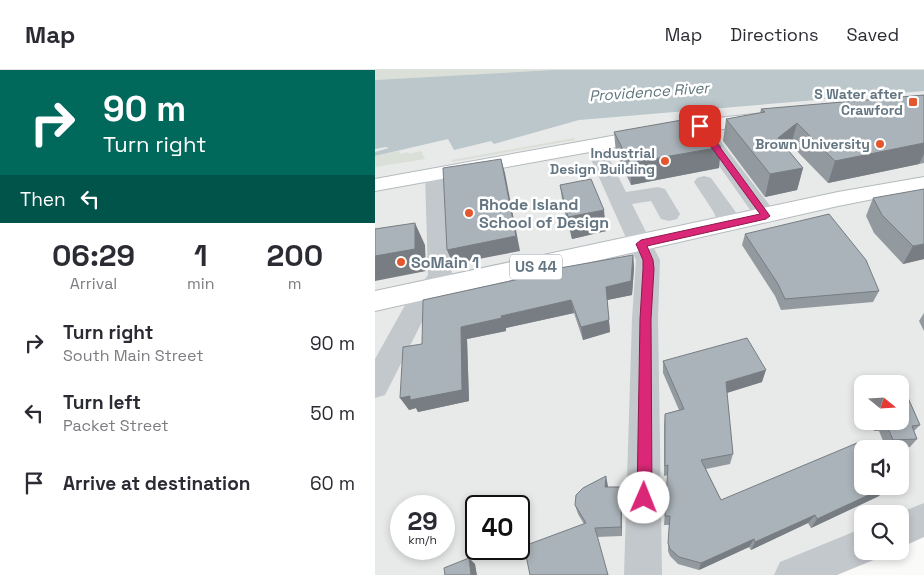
<!DOCTYPE html>
<style>
:root{--surface:#fff;--page:#f2f2f3;--text:#2b2b33;--muted:#7c7c81;--line:#e1e1e2}
body{margin:0;font-family:"Space Grotesk",sans-serif;background:var(--page);color:var(--text);height:100vh;display:flex;flex-direction:column;font-size:19px;white-space:nowrap}
*{box-sizing:border-box;margin:0}
p{font-size:16px;color:var(--muted)}
.icon{flex:none;width:28px;height:28px;fill:none;stroke:currentColor;stroke-width:2;stroke-linecap:round;stroke-linejoin:round}
.map{position:relative;flex:1;overflow:hidden}
.details{display:flex;flex-direction:column;background:var(--surface);width:375px}
.details>*{flex:none}
.top-card{background:#00695c;color:#fff;overflow:hidden}
.needle{width:32px;rotate:108deg}
.buttons{position:absolute;left:479px;top:305px;display:grid;gap:10px}
.buttons a{display:grid;place-items:center;width:55px;height:55px;border-radius:10px;background:var(--surface);box-shadow:0 2px 8px #0003;font-size:25px}
.speed{position:absolute;left:15px;top:425px;display:flex;gap:10px;font-size:25px;font-weight:700;text-align:center}
.speed>*{display:grid;place-content:center;width:65px;height:65px;border-radius:50%;background:var(--surface);box-shadow:0 2px 8px #0003;line-height:1}
.speed small{font-size:12px;font-weight:400}
.speed .limit{border:2px solid #111;border-radius:8px;background:#fff;color:#111}
.pin{position:absolute;display:grid;place-items:center;width:42px;height:42px;color:#fff;margin:-21px;border-radius:10px;box-shadow:0 2px 8px #0006}
.me{position:absolute;width:55px;margin:-28px;rotate:1deg;stroke-linejoin:round;filter:drop-shadow(0 0 4px #0008)}
.turn{display:flex;align-items:center;gap:18px;height:105px;padding:0 20px;font-size:22px}
.turn .icon{width:65px;height:65px;stroke-width:2.5}
.turn b{display:block;font-size:35px;line-height:42px}
.then{display:flex;align-items:center;height:48px;padding:0 20px;background:#0003;gap:10px;font-size:19px}
.eta{display:flex;justify-content:space-evenly;align-items:center;height:85px;text-align:center}
.eta b{font-size:30px;font-weight:700;line-height:35px}
ul{padding:0;list-style:none}
li{display:flex;align-items:center;gap:15px;height:70px;padding:0 20px}
li div{flex:1}
li b{display:block;font-size:19px}
li em{font-style:normal}
header{display:flex;align-items:center;gap:30px;box-sizing:border-box;height:70px;padding:0 25px;background:var(--surface);border-bottom:1px solid var(--line)}
header strong{font-size:24px}
nav{display:flex;gap:28px;margin-inline-start:auto;font-size:18px}
main{display:flex;flex:1;min-height:0}
.map>svg:first-child{display:block}
</style>
<header>
<strong>Map</strong>
<nav><a>Map</a><a>Directions</a><a>Saved</a></nav>
</header>
<main>
<section class="details">
<div class="top-card">
<div class="turn"><svg class="icon" aria-label="right" viewBox="0 0 24 24"><path d="M7 20v-9h11M14 6l5 5-5 5"/></svg><div><b>90 m</b>Turn right</div></div>
<div class="then">Then<svg class="icon" aria-label="left" viewBox="0 0 24 24"><path d="M17 20v-9H6M10 6l-5 5 5 5"/></svg></div>
</div>
<div class="eta">
<div><b>06:29</b><p>Arrival</p></div>
<div><b>1</b><p>min</p></div>
<div><b>200</b><p>m</p></div>
</div>
<ul>
<li><svg class="icon" aria-label="right" viewBox="0 0 24 24"><path d="M7 20v-9h11M14 6l5 5-5 5"/></svg><div><b>Turn right</b><p>South Main Street</p></div><em>90 m</em></li>
<li><svg class="icon" aria-label="left" viewBox="0 0 24 24"><path d="M17 20v-9H6M10 6l-5 5 5 5"/></svg><div><b>Turn left</b><p>Packet Street</p></div><em>50 m</em></li>
<li><svg class="icon" aria-label="arrive" viewBox="0 0 24 24"><path d="M6 21V4h12l-3 4 3 4H6"/></svg><div><b>Arrive at destination</b></div><em>60 m</em></li>
</ul>
</section>
<div class="map">
<svg width="549" height="505" viewBox="0 0 549 505">
<rect width="100%" height="100%" fill="#fafaf8"/>
<path fill="#e8e9e9" fill-rule="evenodd" d="M0 0H549V450L525 444H488L487 477 422 505H0ZM488 314H525V351H488ZM488 379H525V416H488ZM26 436H69V479H26ZM101 436H144V479H101Z"/>
<g fill="#dadfd7">
<polygon points="0,0 178,0 0,10"/>
<polygon points="199,68 200,70 77,92 77,90"/>
<polygon points="24,81 26,84 33,82 34,84 46,81 50,89 0,97 0,86"/>
</g>
<polygon fill="#bbc7cb" points="178,0 549,0 549,21 204,50 119,74 116,71 79,80 73,69 0,86 0,82 14,78 11,77 0,79 0,10"/>
<g fill="none" stroke-linecap="round" stroke-linejoin="round">
<g stroke="#b5babe" stroke-width="2">
<g id="major">
<polygon points="388,43 395,45 397,49 395,53 325,62 0,121 0,109 325,50"/>
<polygon points="549,107 549,119 463,136 0,241 0,221 463,122"/>
</g>
</g>
<g fill="#c3c8cc" fill-rule="evenodd">
<polygon points="325,51 331,52 399,141 402,146 399,151 391,153 383,151 316,56 319,52"/>
<polygon points="219,70 226,72 251,122 283,117 290,119 305,144 302,149 294,151 286,149 276,131 257,134 285,190 283,249 287,505 249,505 257,249 261,190 210,76 212,72"/>
<polygon points="60,98 67,100 70,104 77,205 48,250 10,325 0,328 0,289 29,237 53,205 50,104 53,100"/>
<polygon points="329,106 336,108 360,141 366,154 363,159 355,161 347,159 338,141 319,112 322,108"/>
<polygon points="549,433 549,467 525,478 525,444 522,444"/>
<polygon points="488,458 488,481 504,481 501,489 462,505 399,505 405,492"/>
</g>
<use href="#major" fill="#fff" fill-rule="evenodd"/>
</g>
<g fill="#929a9f">
<polygon points="549,25 549,93 453,113 416,75 412,79 428,98 422,120 390,127 348,71 351,49 385,43 386,39"/>
<polygon points="239,62 344,98 256,115 241,83"/>
<polygon points="185,115 231,161 197,169 188,136"/>
<polygon points="498,128 549,189 528,194 499,163 491,146"/>
<polygon points="370,164 504,221 498,232 406,240 400,226 367,175"/>
<polygon points="258,185 259,198 257,225 232,230 235,262 208,270 199,243 131,258 131,261 92,269 94,331 43,342 41,338 34,340 47,274"/>
<polygon points="549,243 549,261 544,251"/>
<polygon points="288,291 387,312 352,323 358,384 355,394 331,399 346,430 504,426 436,458 433,453 376,480 374,477 324,500 303,494 295,486 293,481 294,455 289,455 293,405 289,406 289,355 290,344 304,340 288,303"/>
<polygon points="489,312 526,312 545,355 539,361 542,369 535,377 511,378 504,361 499,361 495,351 525,351 525,314 488,314"/>
<polygon points="488,315 488,331 484,321"/>
<polygon points="233,416 233,417 246,417 247,426 247,466 222,467 209,454 203,444 200,435"/>
</g>
<g fill="#777d82">
<polygon points="422,53 416,75 399,90 403,68"/>
<polygon points="549,73 549,84 544,94 453,113 460,91"/>
<polygon points="346,77 344,98 256,115 255,93"/>
<polygon points="126,89 130,103 145,181 78,194 72,180"/>
<polygon points="428,98 422,120 390,127 395,104"/>
<polygon points="229,140 231,161 197,169 193,147"/>
<polygon points="40,153 50,175 51,201 0,211 0,186"/>
<polygon points="549,174 549,189 528,194 538,176"/>
<polygon points="258,185 259,198 257,225 232,230 235,262 208,270 206,257 231,217"/>
<polygon points="196,230 199,243 131,258 131,261 92,269 94,331 43,342 41,338 34,340 25,328 86,257 126,246"/>
<polygon points="391,300 387,312 348,324 351,312"/>
<polygon points="231,406 233,416 232,427 230,417"/>
<polygon points="513,416 504,426 436,458 442,449"/>
<polygon points="246,417 247,426 247,466 246,457"/>
<polygon points="440,445 433,453 376,480 380,472"/>
<polygon points="379,469 374,477 324,500 326,493"/>
<polygon points="94,488 100,494 102,505 96,505"/>
</g>
<g fill="#aab3b9" stroke="#777d82">
<polygon points="549,25 549,73 460,91 422,53 403,68 428,98 395,104 351,49 390,42 386,39"/>
<polygon points="324,47 346,77 255,93 239,62"/>
<polygon points="126,89 141,166 72,180 68,98"/>
<polygon points="216,109 229,140 193,147 185,115"/>
<polygon points="549,119 549,174 538,176 507,145 498,128"/>
<polygon points="454,144 491,190 504,221 410,229 403,214 370,164"/>
<polygon points="40,153 40,179 0,186 0,159"/>
<polygon points="258,185 256,211 231,217 234,250 206,257 196,230 126,246 127,248 86,257 87,320 35,330 35,326 25,328 28,277 47,274 48,230 186,200 185,198"/>
<polygon points="372,268 391,300 351,312 358,384 326,390 346,430 482,373 488,380 488,416 513,416 442,449 440,445 380,472 379,469 326,493 304,487 295,479 293,473 295,446 290,446 293,395 290,396 290,344 309,339 288,291"/>
<polygon points="489,312 526,312 545,355 537,356 542,369 518,370 511,353 505,353 505,351 525,351 525,314 490,314"/>
<polygon points="231,406 230,417 246,417 246,457 220,458 233,505 155,505 149,476 211,453 200,435 201,425 208,418"/>
<polygon points="94,488 96,505 70,505 69,498"/>
</g>
<polygon fill="#db2777" stroke="#8e194d" points="325,53 328,54 395,146 391,149 272,176 278,190 279,199 276,249 277,428 274,433 269,435 264,433 262,428 265,249 268,199 268,190 261,174 266,170 385,144 321,56"/>
<g fill="#e4572e" stroke="#fff" stroke-width="2">
<rect x="533" y="27" width="10" height="10" rx="2.5"/>
<circle cx="505" cy="74" r="5"/>
<circle cx="290" cy="91" r="5"/>
<circle cx="94" cy="143" r="5"/>
<circle cx="26" cy="192" r="5"/>
</g>
<g text-anchor="middle" stroke-width="5" stroke-linejoin="round" paint-order="stroke">
<g font-size="14" font-weight="bold" fill="#657683" stroke="#fff" text-anchor="end">
<text x="528" y="29">S Water after<tspan x="528" dy="16">Crawford</tspan></text>
<text x="495" y="79">Brown University</text>
<text x="280" y="88">Industrial<tspan x="280" dy="16">Design Building</tspan></text>
</g>
<g font-size="15" font-style="italic" fill="#60757c" stroke="#fff">
<text transform="translate(274 22) rotate(-4)" y="5">Providence River</text>
</g>
<rect fill="#fff" stroke="#939fa8" stroke-width="1" x="135" y="184.5" width="52" height="25" rx="4"/>
<g font-size="15" font-weight="bold" fill="#657683">
<text x="161" y="202">US 44</text>
</g>
<g font-size="16" font-weight="bold" fill="#657683" stroke="#fff" text-anchor="start">
<text x="104" y="140">Rhode Island<tspan x="104" dy="18">School of Design</tspan></text>
<text x="36" y="198">SoMain 1</text>
</g>
</g>
</svg>
<div class="buttons">
<a><svg class="needle" viewBox="-14 -14 28 28"><path d="M0-13l5 13h-10z" fill="#e53935"/><path d="M0 13l5-13h-10z" fill="#7c7c81"/></svg></a>
<a><svg class="icon" aria-label="sound" viewBox="0 0 24 24"><path d="M4 9h4l5-4v14l-5-4H4zM17 9q2 3 0 6"/></svg></a>
<a><svg class="icon" aria-label="search" viewBox="0 0 24 24"><circle cx="10" cy="10" r="6"/><path d="M15 15l6 6"/></svg></a>
</div>
<div class="speed"><div>29<small>km/h</small></div><div class="limit">40</div></div>
<div class="pin" style="left:325px;top:56px;background:#d93025"><svg class="icon" aria-label="arrive" viewBox="0 0 24 24"><path d="M6 21V4h12l-3 4 3 4H6"/></svg></div>
<svg class="me" style="left:269px;top:428px" viewBox="-20 -20 40 40"><circle r="19" fill="#fff"/><path d="M0-13L10 11 0 6-10 11z" fill="#db2777"/></svg>
</div>
</main>
